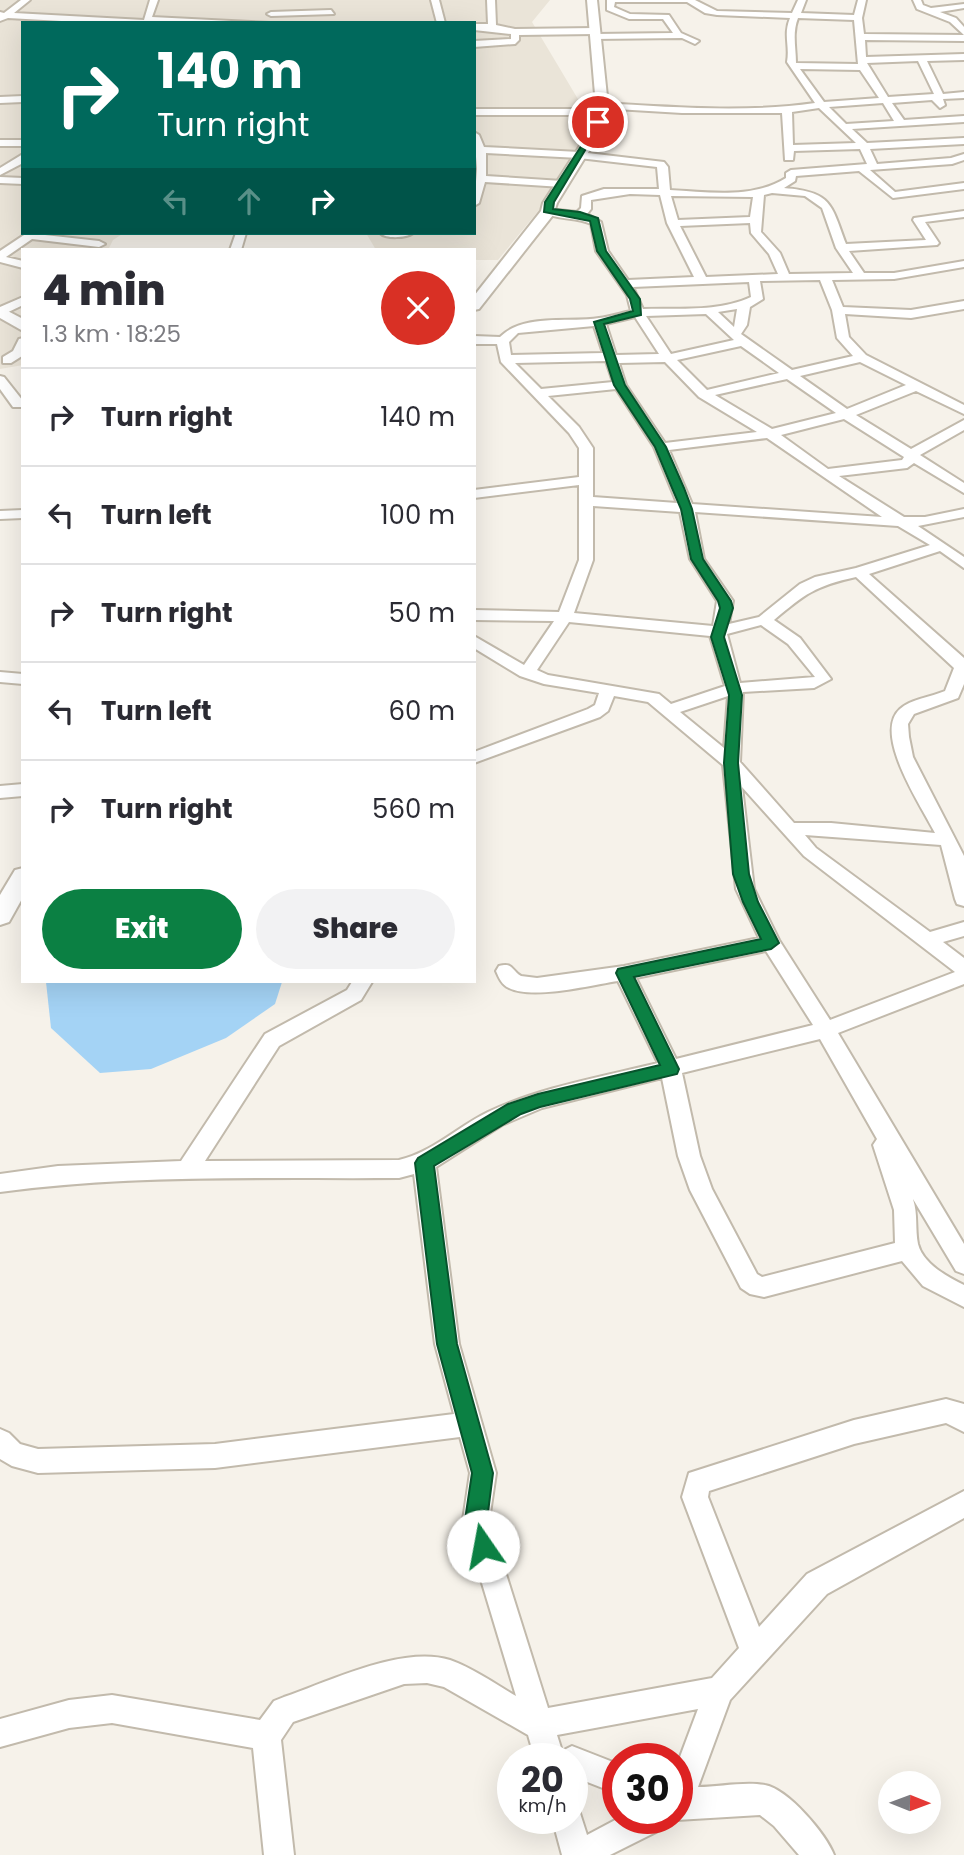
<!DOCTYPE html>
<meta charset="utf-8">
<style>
:root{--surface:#fff;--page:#f2f2f3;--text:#2b2b33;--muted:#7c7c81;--line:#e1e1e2;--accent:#0b8043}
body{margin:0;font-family:Poppins,sans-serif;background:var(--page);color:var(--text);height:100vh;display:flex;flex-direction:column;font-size:26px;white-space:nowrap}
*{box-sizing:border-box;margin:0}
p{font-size:23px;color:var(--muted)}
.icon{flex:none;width:38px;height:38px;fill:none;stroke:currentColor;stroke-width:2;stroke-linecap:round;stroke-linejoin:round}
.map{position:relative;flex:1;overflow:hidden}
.details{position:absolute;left:21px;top:248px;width:455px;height:735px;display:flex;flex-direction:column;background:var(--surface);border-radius:0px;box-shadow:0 7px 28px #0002}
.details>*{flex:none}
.guide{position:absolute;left:21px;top:21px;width:455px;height:214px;border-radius:0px;box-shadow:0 7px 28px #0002;background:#00695c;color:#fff;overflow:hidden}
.needle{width:46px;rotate:91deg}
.buttons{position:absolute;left:878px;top:1771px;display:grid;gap:14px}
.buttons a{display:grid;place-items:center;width:63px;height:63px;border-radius:50%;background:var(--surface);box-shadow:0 7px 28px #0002;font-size:35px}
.speed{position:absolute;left:497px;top:1743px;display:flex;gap:14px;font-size:35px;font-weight:700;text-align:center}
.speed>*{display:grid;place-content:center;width:91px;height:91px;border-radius:50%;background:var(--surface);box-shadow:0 7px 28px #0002;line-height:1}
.speed small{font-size:18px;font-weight:400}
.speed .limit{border:10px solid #d22;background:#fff;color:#111}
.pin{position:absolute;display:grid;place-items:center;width:60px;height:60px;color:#fff;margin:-30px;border:4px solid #fff;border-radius:50%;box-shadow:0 2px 7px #0007}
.me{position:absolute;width:77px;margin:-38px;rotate:348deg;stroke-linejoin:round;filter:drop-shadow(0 0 5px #0008)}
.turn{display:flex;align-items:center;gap:24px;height:147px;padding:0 21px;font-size:32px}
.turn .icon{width:91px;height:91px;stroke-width:2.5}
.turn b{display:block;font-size:49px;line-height:60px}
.lanes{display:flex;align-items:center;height:66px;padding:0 21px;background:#0003;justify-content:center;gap:35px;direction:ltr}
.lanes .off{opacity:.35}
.round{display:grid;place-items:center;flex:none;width:74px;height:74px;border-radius:37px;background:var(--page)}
.summary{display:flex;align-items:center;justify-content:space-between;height:119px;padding:0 21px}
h1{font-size:42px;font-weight:800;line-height:52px}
.action{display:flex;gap:14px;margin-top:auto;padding:14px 21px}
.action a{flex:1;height:80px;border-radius:42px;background:var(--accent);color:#fff;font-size:28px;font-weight:800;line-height:80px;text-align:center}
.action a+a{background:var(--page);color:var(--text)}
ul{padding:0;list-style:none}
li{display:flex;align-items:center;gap:21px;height:98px;padding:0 21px;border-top:2px solid var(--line)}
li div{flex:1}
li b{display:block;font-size:26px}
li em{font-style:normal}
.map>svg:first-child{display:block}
</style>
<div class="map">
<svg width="964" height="1855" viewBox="0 0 964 1855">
<rect width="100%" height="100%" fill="#f6f2ea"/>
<polygon fill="#eae4d8" points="0,0 550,0 532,22 600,136 498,260 474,260 474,250 376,250 366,233 474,233 474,23 23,23 23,233 124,233 113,240 108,250 23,250 23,365 0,369"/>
<polygon fill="#a4d3f5" points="46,982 282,982 275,1004 226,1038 151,1069 100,1073 51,1028"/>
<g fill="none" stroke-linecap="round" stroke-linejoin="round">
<g stroke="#c2baac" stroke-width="4">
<g id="minor">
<polygon points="21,0 30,0 14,13 144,20 150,0 158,0 152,17 271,23 97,23 8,18 0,21 0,12 4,13"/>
<polygon points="431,0 439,0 445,23 437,23"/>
<polygon points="487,0 495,0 496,25 515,29 595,28 599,31 595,34 519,35 519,40 515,44 474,47 474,41 511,39 511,34 474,30 474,24 488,24"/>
<path d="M607 0H695L717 11 792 13 798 0H806L801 13 854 15 858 0H866L862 18 864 34 964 35V41L865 40 866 57 964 54V60L927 61 943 94 964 92V98L943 99 945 105 940 108 932 100 892 103 904 120 964 116V122L852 129 867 143 964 138V144L870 149 877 164 951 158 964 154V160L952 164 870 170 895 192 964 183V189L893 198 859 171 796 176 795 181 784 188C832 192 831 204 846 244L926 240 913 220 914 218 964 211V217L925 222 939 243 937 245 849 251 864 273H894L964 261V267L894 279 832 280 843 307 911 310 964 301V309L911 318 845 314 849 337 866 355 964 405V414L916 391 856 415 911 449 964 420V430L920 455 964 483V493L914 463 907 468 839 476 904 517H925L964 509V517L918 526 964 557V568L940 551 869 574 964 658V684L958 698 914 714 908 724 909 737 913 757 964 856V906L957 904 955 899 941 845 805 835 816 848 930 932 964 922V936L943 942 964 958V984L838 1033 964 1244V1274L956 1271 913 1199C918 1214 915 1229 918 1244 923 1264 948 1277 964 1285V1307L923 1286 902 1261 764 1297 750 1294 741 1288 690 1190 678 1156 662 1078 542 1108 502 1125 436 1167 459 1344 496 1473 489 1520 548 1708 712 1678 739 1648 682 1497 689 1473 854 1420 946 1399 964 1404V1432L946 1423 854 1444 709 1491 708 1497 759 1627 807 1574 964 1491V1518L827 1594 730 1700 698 1787C719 1787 745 1781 765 1785 788 1789 826 1834 834 1855H799L774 1826 760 1815 677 1820 673 1818H677V1765L698 1709 557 1735 562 1751 572 1746 618 1764V1794L572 1776V1759H535L528 1735 444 1687 427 1683 404 1684 293 1722 281 1740 294 1855H264L253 1748 112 1723 69 1728 0 1747V1719L69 1700 112 1695 260 1720 274 1701 284 1697C330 1681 403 1645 450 1660 473 1668 495 1684 516 1696L463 1520 470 1473 460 1437 215 1468 38 1473 12 1466 0 1459V1429L9 1433 20 1444 38 1449 215 1444 454 1414 435 1344 414 1174 399 1178C266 1179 132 1174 0 1192V1174L58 1166 181 1161 265 1034 347 990 352 982H372L361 1000 279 1046 205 1161 399 1160C433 1152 457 1127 488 1112 541 1087 601 1077 658 1063L618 981C591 985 533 1000 509 988 502 985 499 978 496 971L499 966C513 962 511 970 521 976L537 978 624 966 759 938 736 889 723 765 648 702 614 696 608 711 600 717 474 763V752L588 709 595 705 599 693 544 684 520 676 474 648V636L524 665 554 621 474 620V610L559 612 579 560V485L474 498V490L579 477V448L569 433 501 362 497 344H474V336L500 337C524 313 568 323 599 318 610 317 621 313 631 311L627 295 596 251 591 224C576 217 556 220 543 212L548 209 577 212 581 208 582 196 604 189H659L657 167 579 158 486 153V176L562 181 567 184 562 187 485 182 479 203 474 206 477 169 474 132 479 135 484 147 579 152 664 162 668 167 670 190C708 192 753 199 786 178V173L791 170 867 164 860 149 794 151 793 160H785L782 113H682L599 108 597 106 602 103C672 107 745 113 815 103L787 62C790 45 783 35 790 18L717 15 705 13 687 2H615L614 7 630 14 669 15 681 33 699 41 695 44 682 38 593 39 596 34 673 33 663 19H629L607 10ZM798 18 854 20 858 64 796 63C796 48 792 33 798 18ZM918 61 934 94 888 97 867 63ZM800 69 860 70 879 98 824 102ZM883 103 894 121 846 124 829 107ZM819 108 856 143 793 145 792 112ZM772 193 805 196 822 208 836 248 853 273 789 274 780 253 761 232 764 195ZM630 194 660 195 667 223 694 277 628 280 608 251 601 222 587 214 591 209V200ZM671 196 753 197 750 217 678 220ZM750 223 751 233 769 254 778 274 706 277 680 226ZM820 280 832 310 837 338 853 356 792 370 741 334 747 325 750 307 763 299 760 281ZM749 282 751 297C719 312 677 308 643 309L633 287ZM737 309 734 327 718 312ZM706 314 734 340 671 354 646 316ZM635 317 659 354 616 355 606 324ZM594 326 603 353 511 355 509 342 518 333ZM741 346 779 373 707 390 677 360ZM606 361 613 382 541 389 515 363ZM665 362 699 397 757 432 665 443 626 385 619 363ZM860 362 906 385 847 409 800 376ZM787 379 836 413 772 429 715 395ZM616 389 654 447 677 503 593 497V448L579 427 548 396ZM844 419 904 457 902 460 828 469 781 435ZM767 438 882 517 692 504 669 450ZM593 506 680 512 690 559 717 601 713 626 574 613 593 560ZM695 512 898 526 930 545 856 568 815 577 800 584 759 617 729 624 733 601 704 559ZM856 577 954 668 945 691C931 697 911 699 900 709 872 734 922 807 935 833L831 823H794L740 762 743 692 814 688 831 679 800 638 774 620C805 594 815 586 856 577ZM569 622 710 636 725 686 671 704 659 694 548 675 537 670ZM761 625 788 644 815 677 740 683 727 634ZM728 696 724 748 680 712ZM742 787 804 856 955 972 830 1020 779 940 754 889ZM766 951 813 1025 676 1059 636 978ZM820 1039 877 1139 873 1145 894 1210 895 1243 762 1277 757 1274 712 1189 700 1156 682 1073Z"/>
<polygon points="913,0 921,0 923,5 931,8 964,4 964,8 940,12 956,18 964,27 964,35 950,22 917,9"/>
<polygon points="331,10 334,14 271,16 267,14 271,12"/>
<polygon points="23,96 23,102 0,103 0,97"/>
<polygon points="474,109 598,109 603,112 598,115 474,115"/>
<rect x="0" y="140" width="23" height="6"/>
<polygon points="23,154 23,163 0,175 0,168"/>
<polygon points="0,177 23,178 23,184 0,183"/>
<polygon points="27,233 99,241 105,244 99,247 32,239 6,257 23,261 23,268 0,262 0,251"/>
<polygon points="236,233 246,233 241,250 230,250"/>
<path d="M380 233H413C406 238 386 239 380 233Z"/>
<polygon points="23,297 23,305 0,316 0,307"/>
<polygon points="23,338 22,356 11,363 3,363 3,357 13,351 19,339"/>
<polygon points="0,376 4,377 23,401 23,407 13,407 0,389"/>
<polygon points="23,510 23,518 0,519 0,511"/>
<polygon points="0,672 23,674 23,684 0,682"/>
<polygon points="23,784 23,796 0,798 0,786"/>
<polygon points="572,1805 578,1807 587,1835 619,1818 666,1818 662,1829 610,1855 562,1855 552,1818 572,1818"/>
</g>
</g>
<g stroke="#c2baac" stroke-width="4">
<g id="tertiary">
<polygon points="587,0 597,0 608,106 604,112 602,130 557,203 553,215 479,309 474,310 474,296 541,211 543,203 590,130 592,112 596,106"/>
<polygon points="0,307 23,319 23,331 0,318"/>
<polygon points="23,868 23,897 9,922 0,925 0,895 15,870"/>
</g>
</g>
<use href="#minor" fill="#fff" fill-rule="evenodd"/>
<use href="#tertiary" fill="#fff" fill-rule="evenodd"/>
</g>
<polygon fill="#0b8043" stroke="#07532c" stroke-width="2" points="598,120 602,122 554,202 553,209 580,212 598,218 606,251 640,299 641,315 604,324 625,385 666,447 684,488 692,509 703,559 731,601 733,608 724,637 742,695 738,763 749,874 758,902 779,943 771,949 634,977 679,1069 677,1074 540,1107 521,1114 434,1166 457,1344 493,1473 487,1520 494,1546 491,1553 483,1557 476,1553 465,1520 472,1473 437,1344 415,1163 418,1158 508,1104 538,1094 660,1065 616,973 618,969 761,939 743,902 733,874 724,763 729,695 711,637 720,608 718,601 691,559 681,509 672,488 655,447 614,385 594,322 633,311 630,299 597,251 590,221 544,212 545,202"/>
</svg>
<div class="buttons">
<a><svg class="needle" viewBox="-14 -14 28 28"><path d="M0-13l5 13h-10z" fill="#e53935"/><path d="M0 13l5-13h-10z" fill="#7c7c81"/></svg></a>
</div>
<div class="speed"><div>20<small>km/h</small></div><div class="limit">30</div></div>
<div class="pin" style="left:598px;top:122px;background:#d93025"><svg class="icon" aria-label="arrive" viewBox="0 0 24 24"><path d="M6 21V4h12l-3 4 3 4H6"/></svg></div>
<svg class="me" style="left:483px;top:1546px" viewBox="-20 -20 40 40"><circle r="19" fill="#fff"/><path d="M0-13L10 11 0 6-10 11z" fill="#0b8043"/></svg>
<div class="guide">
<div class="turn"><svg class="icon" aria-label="right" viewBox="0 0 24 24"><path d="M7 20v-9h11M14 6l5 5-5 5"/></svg><div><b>140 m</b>Turn right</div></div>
<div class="lanes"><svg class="icon off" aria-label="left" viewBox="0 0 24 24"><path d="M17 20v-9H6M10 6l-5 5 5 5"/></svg><svg class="icon off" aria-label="ahead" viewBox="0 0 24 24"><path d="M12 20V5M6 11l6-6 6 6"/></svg><svg class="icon" aria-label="right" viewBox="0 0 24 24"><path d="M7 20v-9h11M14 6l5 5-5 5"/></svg></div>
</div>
<section class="details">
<div class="summary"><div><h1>4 min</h1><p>1.3 km · 18:25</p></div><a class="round" style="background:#d93025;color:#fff"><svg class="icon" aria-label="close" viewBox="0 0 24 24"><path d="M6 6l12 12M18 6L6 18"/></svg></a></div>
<ul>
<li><svg class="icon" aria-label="right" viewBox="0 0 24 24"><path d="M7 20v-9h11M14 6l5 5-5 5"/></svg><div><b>Turn right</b></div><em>140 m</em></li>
<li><svg class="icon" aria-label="left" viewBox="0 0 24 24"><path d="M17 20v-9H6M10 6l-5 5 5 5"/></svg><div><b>Turn left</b></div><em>100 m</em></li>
<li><svg class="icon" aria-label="right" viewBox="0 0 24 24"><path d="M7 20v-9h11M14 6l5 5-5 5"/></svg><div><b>Turn right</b></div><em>50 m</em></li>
<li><svg class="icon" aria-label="left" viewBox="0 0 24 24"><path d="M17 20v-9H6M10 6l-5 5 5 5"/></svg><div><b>Turn left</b></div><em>60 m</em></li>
<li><svg class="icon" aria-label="right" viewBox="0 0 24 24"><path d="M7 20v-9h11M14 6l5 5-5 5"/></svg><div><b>Turn right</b></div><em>560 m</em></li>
</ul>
<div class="action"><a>Exit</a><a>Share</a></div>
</section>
</div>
